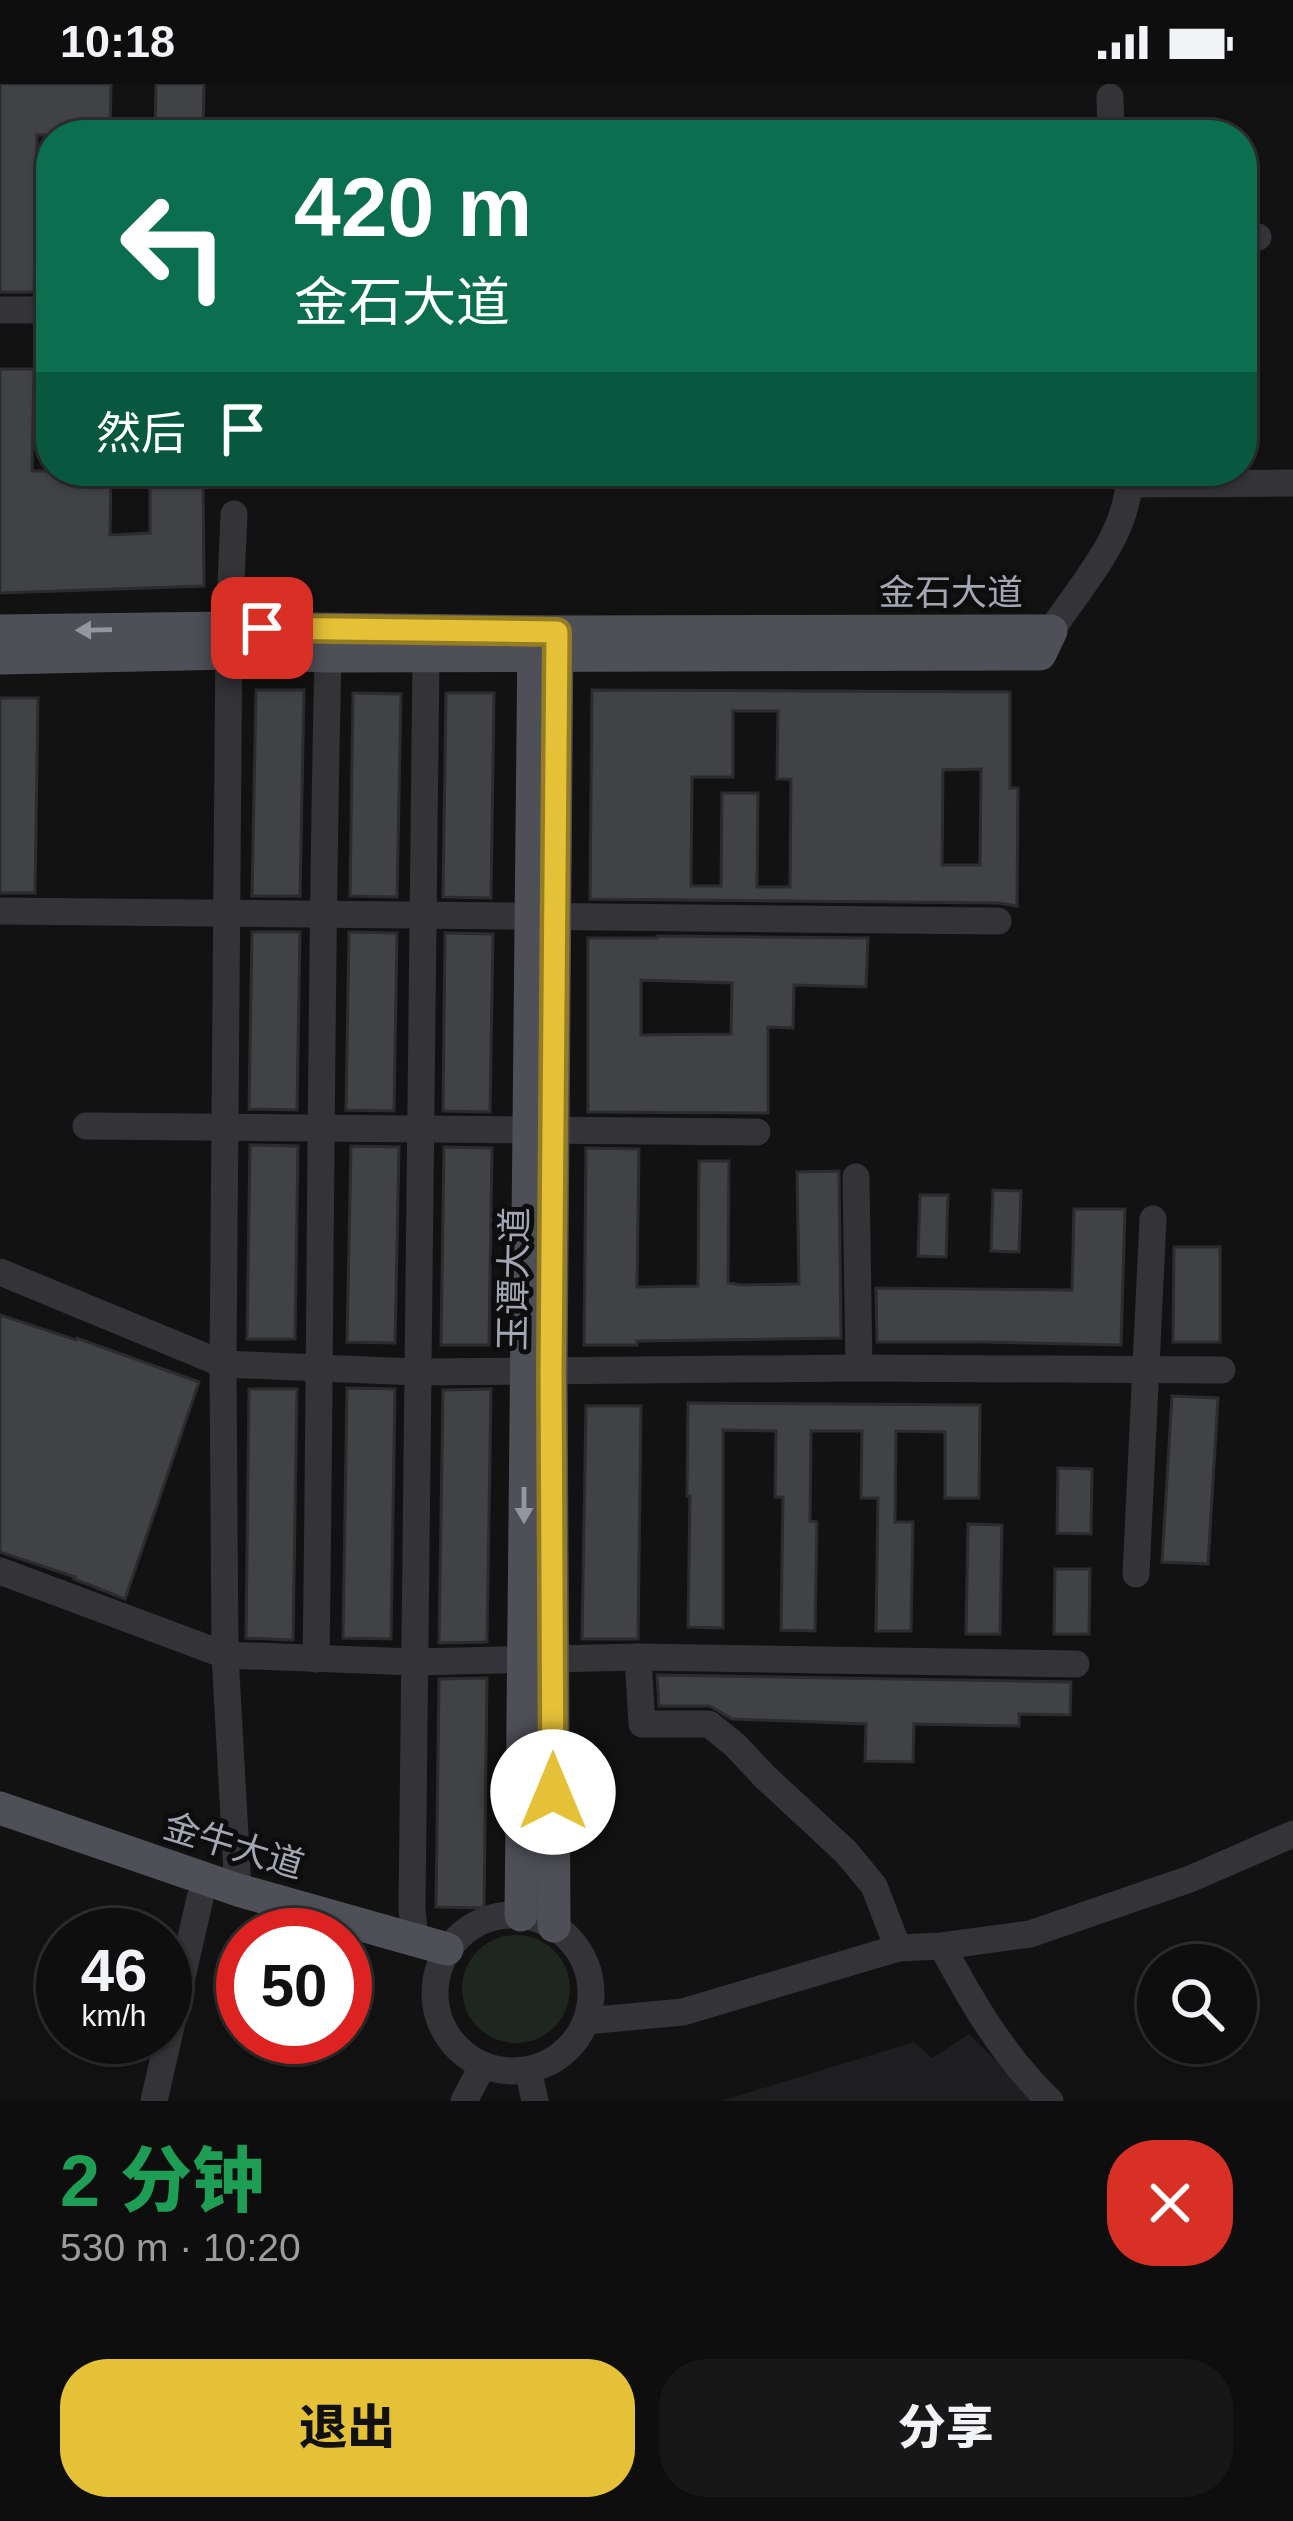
<!DOCTYPE html>
<html lang="zh">
<meta charset="utf-8">
<style>
:root{--surface:#0e0e0e;--page:#171717;--text:#f1f3f6;--muted:#9b9c9e;--line:#2e2e2e;--accent:#e5c138}
body{margin:0;font-family:Helvetica,"Noto Sans SC",sans-serif;background:var(--page);color:var(--text);height:100vh;display:flex;flex-direction:column;font-size:45px;white-space:nowrap}
*{box-sizing:border-box;margin:0}
p{font-size:39px;color:var(--muted)}
.icon{flex:none;width:66px;height:66px;fill:none;stroke:currentColor;stroke-width:2;stroke-linecap:round;stroke-linejoin:round}
.map{position:relative;height:2017px;overflow:hidden}
.panel{display:flex;flex-direction:column;background:var(--surface);flex:1}
.panel>*{flex:none}
.banner{position:absolute;left:36px;top:36px;width:1221px;height:366px;border-radius:48px;box-shadow:0 3px 9px #0004,0 0 0 3px var(--line);background:#0b6e4f;color:#fff;overflow:hidden}
.buttons{position:absolute;left:1137px;top:1860px;display:grid;gap:24px}
.buttons a{display:grid;place-items:center;width:120px;height:120px;border-radius:50%;background:var(--surface);box-shadow:0 3px 9px #0004,0 0 0 3px var(--line);font-size:60px}
.speed{position:absolute;left:36px;top:1824px;display:flex;gap:24px;font-size:60px;font-weight:700;text-align:center}
.speed>*{display:grid;place-content:center;width:156px;height:156px;border-radius:50%;background:var(--surface);box-shadow:0 3px 9px #0004,0 0 0 3px var(--line);line-height:1}
.speed small{font-size:30px;font-weight:400}
.speed .limit{border:18px solid #d22;background:#fff;color:#111}
.pin{position:absolute;display:grid;place-items:center;width:102px;height:102px;color:#fff;margin:-51px;border-radius:24px;box-shadow:0 6px 18px #0006}
.me{position:absolute;width:132px;margin:-66px;rotate:0deg;stroke-linejoin:round;filter:drop-shadow(0 0 9px #0008)}
.turn{display:flex;align-items:center;gap:42px;height:252px;padding:0 60px;font-size:54px}
.turn .icon{width:156px;height:156px;stroke-width:2.5}
.turn b{display:block;font-size:84px;line-height:102px}
.then{display:flex;align-items:center;height:114px;padding:0 60px;background:#0003;gap:24px;font-size:45px}
.round{display:grid;place-items:center;flex:none;width:126px;height:126px;border-radius:48px;background:var(--page)}
.summary{display:flex;align-items:center;justify-content:space-between;height:204px;padding:0 60px}
h1{font-size:72px;font-weight:800;line-height:90px;color:#1e9e55}
.primary-button{display:flex;gap:24px;margin-top:auto;padding:24px 60px}
.primary-button a{flex:1;height:138px;border-radius:48px;background:var(--accent);color:#111;font-size:48px;font-weight:800;line-height:138px;text-align:center}
.primary-button a+a{background:var(--page);color:var(--text)}
.status{display:flex;justify-content:space-between;align-items:center;height:84px;padding:0 60px;background:var(--surface);direction:ltr}
.status svg{height:33px;fill:currentColor}
.map>svg:first-child{display:block}
</style>
<div class="status"><b>10:18</b><svg viewBox="0 0 49 12"><path d="M0 12V9h3v3zM5 12V6h3v6zM10 12V3h3v9zM15 12V0h3v12zM26 1h20v11H26zM47 4h2v5h-2z"/></svg></div>
<div class="map">
<svg width="1293" height="2017" viewBox="0 0 1293 2017">
<rect width="100%" height="100%" fill="#121213"/>
<polygon fill="#1e1e20" points="969,1950 1036,2017 721,2017 914,1958 932,1974"/>
<circle fill="#1e2620" cx="516" cy="1905" r="54"/>
<g fill="#414246" stroke="#2c2c2f" stroke-width="3" fill-rule="evenodd">
<polygon points="0,0 111,0 110,51 37,51 34,208 0,208"/>
<polygon points="156,0 204,0 203,51 155,51"/>
<polygon points="0,285 34,285 32,387 111,387 110,451 150,449 150,387 203,387 204,502 0,509"/>
<polygon points="256,606 304,606 300,812 252,812"/>
<path d="M592 606 1010 608V704H1018L1017 822 998 819 590 815ZM733 627H778L777 695H791L790 803H757L758 709H722L721 802H691L692 693H733ZM981 685 980 781H942L943 686Z"/>
<polygon points="353,609 401,610 397,813 350,812"/>
<polygon points="446,609 494,609 491,814 443,813"/>
<polygon points="0,614 38,614 35,809 0,809"/>
<polygon points="252,848 300,848 297,1026 249,1025"/>
<polygon points="349,848 397,849 394,1027 346,1026"/>
<polygon points="445,849 493,850 490,1028 443,1027"/>
<path d="M657 852 868 854 866 903 794 901 793 944 768 943V1029L588 1028V854H657ZM641 896 732 899 731 950 641 951Z"/>
<polygon points="250,1061 298,1062 295,1255 247,1255"/>
<polygon points="351,1062 399,1063 395,1259 347,1258"/>
<polygon points="444,1063 492,1064 489,1261 441,1261"/>
<polygon points="586,1064 639,1065 637,1203 698,1202 699,1077 729,1077 728,1199 742,1201 799,1200 797,1088 839,1087 841,1254 637,1257 637,1261 584,1261"/>
<polygon points="993,1106 1021,1107 1019,1168 991,1167"/>
<polygon points="920,1111 948,1111 946,1173 918,1172"/>
<polygon points="1074,1125 1125,1125 1121,1261 983,1258 877,1258 876,1204 1072,1206"/>
<polygon points="1174,1163 1220,1163 1220,1258 1173,1258"/>
<polygon points="0,1231 76,1256 77,1254 199,1298 125,1515 74,1495 75,1493 0,1468"/>
<polygon points="347,1304 395,1305 391,1555 343,1554"/>
<polygon points="249,1305 297,1305 293,1556 246,1554"/>
<polygon points="491,1305 487,1558 439,1559 443,1306"/>
<polygon points="1172,1312 1218,1314 1208,1480 1162,1478"/>
<polygon points="688,1319 980,1321 979,1414 945,1414 945,1348 896,1347 895,1438 913,1438 911,1547 876,1547 878,1414 861,1414 862,1347 811,1347 810,1437 817,1438 815,1547 781,1546 783,1413 775,1413 776,1347 723,1346 723,1544 688,1543 690,1412 687,1412"/>
<polygon points="586,1322 641,1322 638,1555 582,1555"/>
<polygon points="1058,1384 1092,1385 1091,1450 1057,1449"/>
<polygon points="968,1440 1002,1441 1000,1550 966,1550"/>
<polygon points="1055,1485 1090,1485 1089,1550 1054,1550"/>
<polygon points="657,1591 1071,1598 1070,1631 1019,1630 1019,1642 914,1640 913,1678 865,1677 866,1640 732,1635 710,1622 659,1622"/>
<polygon points="487,1594 484,1824 436,1823 439,1595"/>
</g>
<g fill="none" stroke-linecap="round" stroke-linejoin="round">
<g stroke="#333338" stroke-width="27">
<polyline points="1110,13 1111,51"/>
<polyline points="1242,154 1258,153"/>
<polyline points="0,226 51,226"/>
<polyline points="1129,400 1293,399"/>
<polyline points="234,430 229,544 223,1280 225,1571 238,1806"/>
<path d="M1051 547C1082 499 1132 448 1129 387"/>
<polyline points="0,827 998,837"/>
<polyline points="86,1042 757,1048"/>
<polyline points="856,1093 859,1284"/>
<polyline points="0,1188 223,1280 416,1288 859,1284 1222,1286"/>
<polyline points="0,1487 225,1571 414,1578 638,1573 642,1640 709,1640 735,1661 764,1692 846,1768 874,1802 898,1864"/>
<polyline points="1136,1490 1153,1135"/>
<polyline points="638,1573 1076,1580"/>
<path d="M316 1575C321 1241 320 906 328 572"/>
<circle cx="513" cy="1909" r="78"/>
<polyline points="415,1856 412,1824 426,572"/>
<path d="M942 1862C972 1918 1003 1972 1050 2017"/>
<polyline points="586,1937 683,1928 898,1864 942,1862 1030,1850 1190,1795 1293,1750"/>
<polyline points="528,1986 535,2017"/>
<polyline points="154,2017 200,1814"/>
<polyline points="464,2017 483,1981"/>
</g>
<g stroke="#4f5057" stroke-width="33">
<polyline points="0,547 229,544 557,548 1051,547 1040,570 328,572 231,569 0,574"/>
<polyline points="0,1724 238,1806 447,1865"/>
<polyline points="521,1831 534,550"/>
<polyline points="554,1842 551,1288 557,548"/>
</g>
</g>
<defs><path id="oneway-solid" d="M-6-.8H1V-3.2L6.5 0L1 3.2V.8H-6Z" transform="scale(3)"/></defs>
<g fill="#9396a1">
<use href="#oneway-solid" transform="translate(94 546) rotate(179)"/>
<use href="#oneway-solid" transform="translate(524 1421) rotate(90)"/>
</g>
<g fill="none" stroke-linecap="round" stroke-linejoin="round">
<g stroke="#957d24" stroke-width="30">
<polyline id="route" points="262,544 557,548 551,1288 553,1708"/>
</g>
<use href="#route" stroke="#e5c138" stroke-width="21"/>
</g>
<g text-anchor="middle" stroke-width="10" stroke-linejoin="round" paint-order="stroke">
<g font-size="36" fill="#a4a7b3" stroke="#0d0d0e">
<text x="951" y="521">金石大道</text>
<text transform="translate(513 1195) rotate(-89)" y="13">玉谭大道</text>
<text transform="translate(234 1761) rotate(17)" y="13">金牛大道</text>
</g>
</g>
</svg>
<div class="buttons">
<a><svg class="icon" aria-label="search" viewBox="0 0 24 24"><circle cx="10" cy="10" r="6"/><path d="M15 15l6 6"/></svg></a>
</div>
<div class="speed"><div>46<small>km/h</small></div><div class="limit">50</div></div>
<div class="pin" style="left:262px;top:544px;background:#d93025"><svg class="icon" aria-label="arrive" viewBox="0 0 24 24"><path d="M6 21V4h12l-3 4 3 4H6"/></svg></div>
<svg class="me" style="left:553px;top:1708px" viewBox="-20 -20 40 40"><circle r="19" fill="#fff"/><path d="M0-13L10 11 0 6-10 11z" fill="#e5c138"/></svg>
<div class="banner">
<div class="turn"><svg class="icon" aria-label="left" viewBox="0 0 24 24"><path d="M17 20v-9H6M10 6l-5 5 5 5"/></svg><div><b>420 m</b>金石大道</div></div>
<div class="then">然后<svg class="icon" aria-label="arrive" viewBox="0 0 24 24"><path d="M6 21V4h12l-3 4 3 4H6"/></svg></div>
</div>
</div>
<section class="panel">
<div class="summary"><div><h1>2 分钟</h1><p>530 m · 10:20</p></div><a class="round" style="background:#d93025;color:#fff"><svg class="icon" aria-label="close" viewBox="0 0 24 24"><path d="M6 6l12 12M18 6L6 18"/></svg></a></div>
<div class="primary-button"><a>退出</a><a>分享</a></div>
</section>
